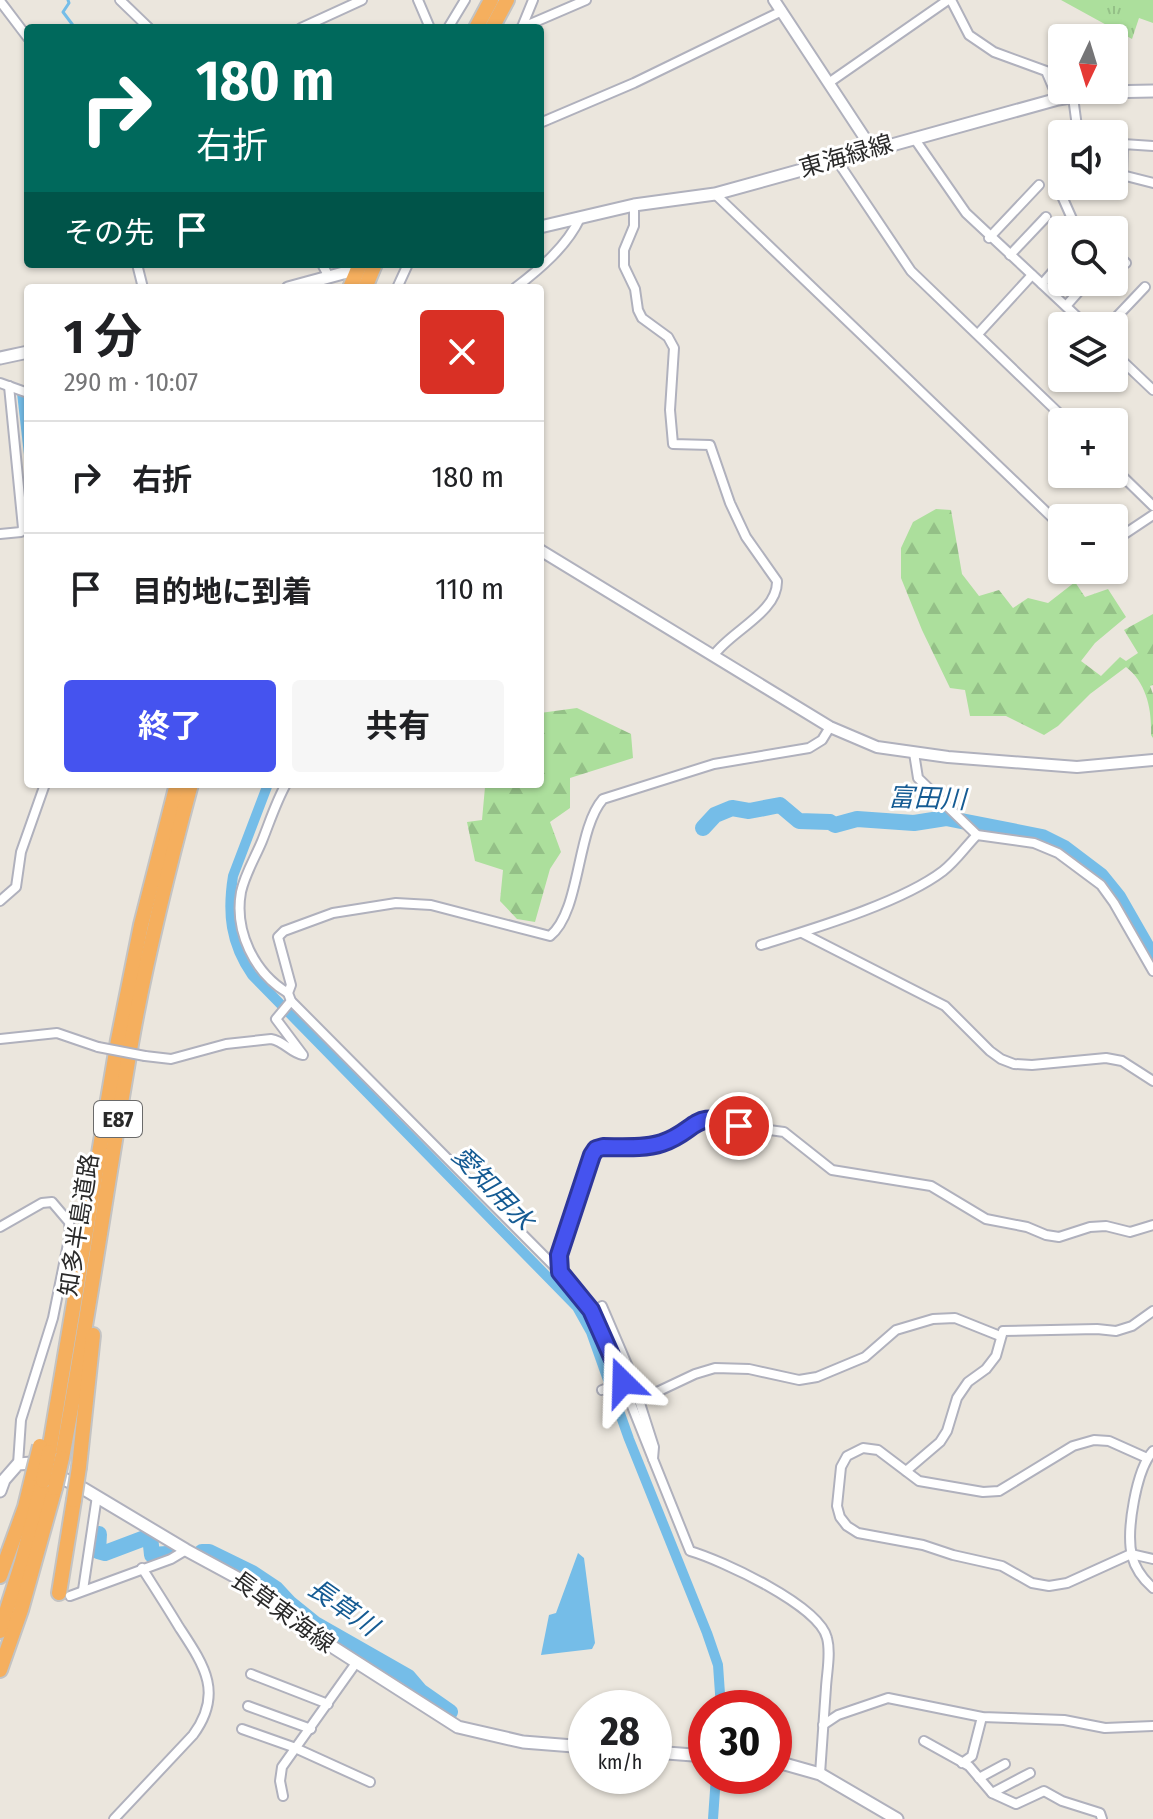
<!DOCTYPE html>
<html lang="ja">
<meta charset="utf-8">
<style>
:root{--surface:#fff;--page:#f6f6f6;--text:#202124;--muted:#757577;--line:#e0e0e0;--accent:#4553ef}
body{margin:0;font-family:"Fira Sans Condensed","Noto Sans JP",sans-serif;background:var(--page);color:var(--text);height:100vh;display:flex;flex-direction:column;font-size:30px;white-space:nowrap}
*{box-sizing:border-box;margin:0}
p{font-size:26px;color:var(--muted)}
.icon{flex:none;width:44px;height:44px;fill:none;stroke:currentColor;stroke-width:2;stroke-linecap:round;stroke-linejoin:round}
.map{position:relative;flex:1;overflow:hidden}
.details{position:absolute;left:24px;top:284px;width:520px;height:504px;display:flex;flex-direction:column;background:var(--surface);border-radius:8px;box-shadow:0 2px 6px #0004}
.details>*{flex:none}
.banner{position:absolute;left:24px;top:24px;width:520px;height:244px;border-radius:8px;box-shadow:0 2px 6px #0004;background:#00695c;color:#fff;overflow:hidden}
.needle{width:52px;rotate:184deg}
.controls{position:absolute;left:1048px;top:24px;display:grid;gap:16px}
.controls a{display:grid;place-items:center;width:80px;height:80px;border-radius:8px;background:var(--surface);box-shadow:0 2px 6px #0004;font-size:40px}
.speed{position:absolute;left:568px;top:1690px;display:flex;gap:16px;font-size:40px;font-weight:700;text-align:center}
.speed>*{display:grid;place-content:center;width:104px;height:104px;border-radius:50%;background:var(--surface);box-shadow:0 2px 6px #0004;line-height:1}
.speed small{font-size:20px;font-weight:400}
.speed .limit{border:12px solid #d22;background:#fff;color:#111}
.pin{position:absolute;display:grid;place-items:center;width:68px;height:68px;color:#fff;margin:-34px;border:4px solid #fff;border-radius:50%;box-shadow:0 2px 8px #0007}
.me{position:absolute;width:88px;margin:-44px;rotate:338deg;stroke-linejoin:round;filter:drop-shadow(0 0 6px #0008)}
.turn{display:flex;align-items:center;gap:28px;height:168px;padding:0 40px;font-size:36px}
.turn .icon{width:104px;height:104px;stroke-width:2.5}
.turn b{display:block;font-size:56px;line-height:68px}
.then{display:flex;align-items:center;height:76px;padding:0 40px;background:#0003;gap:16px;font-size:30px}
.round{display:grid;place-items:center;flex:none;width:84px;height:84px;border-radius:8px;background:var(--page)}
.headline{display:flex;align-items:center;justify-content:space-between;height:136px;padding:0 40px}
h1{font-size:48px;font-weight:700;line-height:60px}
.primary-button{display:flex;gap:16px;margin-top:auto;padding:16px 40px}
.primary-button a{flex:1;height:92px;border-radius:8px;background:var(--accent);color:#fff;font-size:32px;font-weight:700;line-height:92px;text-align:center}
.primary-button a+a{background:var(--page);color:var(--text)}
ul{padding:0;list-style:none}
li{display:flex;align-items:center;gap:24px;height:112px;padding:0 40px;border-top:2px solid var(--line)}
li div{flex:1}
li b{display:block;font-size:30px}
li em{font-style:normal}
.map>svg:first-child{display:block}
</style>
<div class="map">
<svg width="1153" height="1819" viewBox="0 0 1153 1819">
<defs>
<pattern id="grass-tufts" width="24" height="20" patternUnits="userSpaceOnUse" patternTransform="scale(2)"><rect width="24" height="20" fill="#acdf9c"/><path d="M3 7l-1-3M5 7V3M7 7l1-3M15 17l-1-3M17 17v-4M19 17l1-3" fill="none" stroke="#94c087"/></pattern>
<pattern id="forest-firs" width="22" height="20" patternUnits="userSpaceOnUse" patternTransform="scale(2)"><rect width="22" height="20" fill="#acdf9c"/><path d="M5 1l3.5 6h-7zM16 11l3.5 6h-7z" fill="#94c087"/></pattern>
</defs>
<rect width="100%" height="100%" fill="#ebe6dd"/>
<polygon fill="url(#grass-tufts)" points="1061,0 1153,0 1153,23 1139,18 1132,39"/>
<g fill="url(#forest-firs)">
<path d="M936 509 951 510 962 574 979 596 999 590 1013 608 1028 598 1048 603 1075 582 1085 597 1108 589 1126 617 1095 643 1081 661 1101 676 1120 657 1126 661 1138 653 1124 630 1153 614V685L1150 686 1153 694V738L1151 735C1152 711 1147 683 1126 667L1090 694 1058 726 1044 735 1006 716H970L965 690 950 688 922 630 901 578V548L913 522Z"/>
<polygon points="577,708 631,734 633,758 570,778 570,808 550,822 561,852 550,869 535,922 517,919 500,901 503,870 475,861 467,822 482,820 485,787 480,784 540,784 540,713"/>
</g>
<g fill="#75bde8">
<polygon points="17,393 28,396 28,490"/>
<polygon points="578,1553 584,1558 595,1643 592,1649 541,1655 549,1615 556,1613"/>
</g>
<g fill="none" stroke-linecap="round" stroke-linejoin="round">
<polyline stroke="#75bde8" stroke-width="3" points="68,0 69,3 63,12 75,28"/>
<g stroke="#75bde8" stroke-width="10">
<path d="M268 784 233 876C227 913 230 943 252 975L577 1307 591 1332 629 1439 707 1633 718 1665 721 1708"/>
<polyline points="713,1819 716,1776"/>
</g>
<g stroke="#75bde8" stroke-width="16">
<polyline points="703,828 715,815 732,808 749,811 780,805 799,821 830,822 835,825 857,819 914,823 946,818 1042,837 1064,848 1101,876 1118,897 1153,958"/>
<polyline points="99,1534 98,1551 105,1553 150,1536 152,1555 167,1554"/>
<polyline points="202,1552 209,1552 252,1573 276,1589 289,1603 315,1624 408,1677 420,1691 450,1712"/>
</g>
<g stroke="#b0b1bd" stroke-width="12">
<g id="minor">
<polyline points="120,0 149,28"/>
<polyline points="418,0 430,28"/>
<polyline points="951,0 969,35 994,52 1046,71 1058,99"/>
<polyline points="0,1 28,38"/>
<polyline points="522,27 533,0"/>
<polyline points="301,28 362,0"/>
<polyline points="448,28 465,0"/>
<polyline points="521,28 586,0"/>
<polyline points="830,82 948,0"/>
<polyline points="1073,97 1078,134"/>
<polyline points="540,123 634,83 782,11"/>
<polyline points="914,138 966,213 1087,326"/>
<polyline points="836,159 911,271 1068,422"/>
<polyline points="1114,173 1153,183"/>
<polyline points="1122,176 1123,144 1153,146"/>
<polyline points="715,194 1062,527"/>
<polyline points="1061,194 1077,230"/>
<path d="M634 205V226L624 250V266L635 289 638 310 642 318 668 337 674 348 670 410 673 444 710 445 730 503 746 537 777 581C778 612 731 631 714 655"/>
<polyline points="989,238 1039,185"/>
<polyline points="1114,252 1126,263"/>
<polyline points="1010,255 1046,217"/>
<polyline points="137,264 143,288"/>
<polyline points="322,264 329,277"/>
<polyline points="1042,284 1062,261"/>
<polyline points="397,288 408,264"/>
<path d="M515 288C540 269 567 246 580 218"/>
<polyline points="1066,306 1087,282"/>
<polyline points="1108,326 1145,287"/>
<polyline points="978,334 1032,275"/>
<polyline points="1114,353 1153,390"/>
<polyline points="0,383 28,393"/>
<polyline points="1114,468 1153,506"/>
<polyline points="0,534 21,532 23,528 9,386"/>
<polyline points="1114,541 1153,515"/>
<polyline points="914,753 918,778 977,835 1034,843 1058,853 1101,885 1114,903 1153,971"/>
<path d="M286 784C276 802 270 821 262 841 255 858 245 874 241 892 234 931 254 973 288 993"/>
<polyline points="0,901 16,887 21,852 45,784"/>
<polyline points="802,933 945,1006 990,1051 1001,1059 1014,1064 1032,1065 1106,1058 1122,1061 1153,1081"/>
<path d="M761 945C812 929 901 903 943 871 956 861 966 846 977 835"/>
<polyline points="0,1039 57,1033 98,1047"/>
<path d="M145 1056 171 1059 226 1044 271 1039C284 1041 291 1053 303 1055L276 1019 291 1001"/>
<polyline points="0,1227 42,1203 52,1202 69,1222 70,1234 53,1318 21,1420 18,1464"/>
<polyline points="560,1272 559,1255 596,1149 659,1144 705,1119 722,1119 739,1126 784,1132 832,1170 931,1186 986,1219 1027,1227 1046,1235 1059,1237 1090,1227 1106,1226 1130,1232 1153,1225"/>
<path d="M602 1306 629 1369 654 1447 653 1459 690 1551C721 1560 819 1605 827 1638 831 1653 827 1671 826 1687 824 1716 822 1745 820 1774"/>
<polyline points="602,1390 623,1382"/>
<polyline points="640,1400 695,1374 715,1368 749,1369 799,1380 817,1377 865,1357 896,1330 933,1319 955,1318 1000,1336"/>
<path d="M1153 1451C1136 1470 1126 1531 1132 1556 1135 1568 1144 1580 1153 1588"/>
<polyline points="1147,1458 1109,1441 1094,1440 1073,1446 999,1491 983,1492 919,1481 878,1450 863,1448 847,1456 841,1467 837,1506 840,1517 847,1526 858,1533 923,1545 953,1555 1002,1566 1032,1583 1049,1586 1067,1583 1131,1554 1153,1559"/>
<path d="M653 1459 600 1326 591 1310 560 1272 291 1001 288 993 291 985 278 937 284 931 333 913 396 903 431 905 550 936C581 911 576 830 603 799L714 764 809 748 822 740 830 727"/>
<polyline points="906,1471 940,1442 947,1431 957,1398 968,1382 986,1369 996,1356 1003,1331 1097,1329 1116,1331 1132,1326 1153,1311"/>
<polyline points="83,1590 97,1496"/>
<polyline points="70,1596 171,1559 186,1550"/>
<polyline points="251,1674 328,1704"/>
<polyline points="248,1706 311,1729"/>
<polyline points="823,1725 838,1715 888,1698 982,1717 1064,1720 1105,1728 1153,1726"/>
<polyline points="242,1729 293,1747 370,1782"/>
<polyline points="924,1741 969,1766 992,1793 1016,1804 1044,1791 1062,1801 1100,1813 1102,1819"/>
<polyline points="962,1763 972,1756 982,1717"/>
<polyline points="979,1778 1005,1764"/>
<polyline points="992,1793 1030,1773"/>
<polyline points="283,1796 280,1781 282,1767 356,1663"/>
<path d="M114 1819 193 1735C224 1693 204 1665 179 1627 167 1607 154 1587 142 1568"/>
</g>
</g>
<g stroke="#b0b1bd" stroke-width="14">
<g id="tertiary">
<polyline points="774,0 872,149"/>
<polyline points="540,550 830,727 877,747 948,757 1077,767 1153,760"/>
</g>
</g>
<g stroke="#b0b1bd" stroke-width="15">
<g id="secondary">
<polyline points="540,227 634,205 715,194 1058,99 1102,92 1153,91"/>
<polyline points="288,288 347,272"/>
<polyline points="0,358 28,352"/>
<polyline points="0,1491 4,1480 18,1464 32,1463 84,1489 186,1550 258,1589 290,1617 325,1642 458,1727 523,1742 586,1747"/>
<polyline points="654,1752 706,1756"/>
<polyline points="774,1761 820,1774 897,1819"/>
</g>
</g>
<g stroke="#c3c3c3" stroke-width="18">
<g id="motorway">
<polyline points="476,28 491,0"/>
<polyline points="492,28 507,0"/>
<polyline points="350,288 360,264"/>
<polyline points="365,288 375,264"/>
<polyline points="49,1452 118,1040 141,925 177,784"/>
<path d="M62 1458C88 1320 107 1182 131 1044 146 957 168 870 191 784"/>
<polyline points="79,1467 93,1335"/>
<polyline points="0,1576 25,1507 33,1474"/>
<polyline points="59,1593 74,1500"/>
<polyline points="0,1631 22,1562 43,1481"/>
<polyline points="0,1670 21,1610 55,1488"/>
</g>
</g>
<use href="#minor" stroke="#fff" stroke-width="8"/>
<use href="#tertiary" stroke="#fff" stroke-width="10"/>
<use href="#secondary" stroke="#fff" stroke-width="11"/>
<use href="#motorway" stroke="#f5af5e" stroke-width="14"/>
<g stroke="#b0b1bd" stroke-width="12" stroke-linecap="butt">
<polyline id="minor-bridge" points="98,1047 145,1056"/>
</g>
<g stroke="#c3c3c3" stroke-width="18" stroke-linecap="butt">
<g id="motorway-bridge">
<polyline points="33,1474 40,1446"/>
<polyline points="43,1481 49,1452"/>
<polyline points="55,1488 62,1458"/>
<polyline points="74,1500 79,1467"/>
</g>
</g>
<use href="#minor-bridge" stroke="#fff" stroke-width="8"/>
<use href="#motorway-bridge" stroke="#f5af5e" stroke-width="14"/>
</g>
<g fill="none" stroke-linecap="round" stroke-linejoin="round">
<g stroke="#2d369b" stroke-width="20">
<path id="route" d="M623 1382 591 1310 560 1272 559 1255 592 1155 596 1149 603 1147C621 1147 645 1149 662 1143 698 1131 692 1108 739 1126"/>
</g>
<use href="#route" stroke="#4553ef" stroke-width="14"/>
</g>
<g text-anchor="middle" stroke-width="6" stroke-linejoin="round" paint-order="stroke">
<rect fill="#fff" stroke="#6a6a6a" stroke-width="2" x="94" y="1101" width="48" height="36" rx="6"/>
<g font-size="22" font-weight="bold" fill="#2a2a2a">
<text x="118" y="1127">E87</text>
</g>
<g font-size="24" fill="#2a2a2a" stroke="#fff">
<text transform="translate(846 156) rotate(-16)" y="8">東海緑線</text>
<text transform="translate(79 1225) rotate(-81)" y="8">知多半島道路</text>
<text transform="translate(283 1612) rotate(36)" y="8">長草東海線</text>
</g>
<g font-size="26" font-style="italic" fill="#155b93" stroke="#fff">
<text transform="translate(927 798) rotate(2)" y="9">富田川</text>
<text transform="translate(493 1188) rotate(46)" y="9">愛知用水</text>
<text transform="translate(343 1607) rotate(35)" y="9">長草川</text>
</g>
</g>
</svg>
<div class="controls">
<a><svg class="needle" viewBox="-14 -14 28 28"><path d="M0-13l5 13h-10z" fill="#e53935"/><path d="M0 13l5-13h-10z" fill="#757577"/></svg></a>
<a><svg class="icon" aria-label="sound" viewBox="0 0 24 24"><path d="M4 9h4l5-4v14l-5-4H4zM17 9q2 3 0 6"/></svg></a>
<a><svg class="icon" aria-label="search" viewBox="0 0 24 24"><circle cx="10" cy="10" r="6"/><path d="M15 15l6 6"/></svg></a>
<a><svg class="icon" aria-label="layers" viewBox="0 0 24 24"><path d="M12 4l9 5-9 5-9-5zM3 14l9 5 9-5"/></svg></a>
<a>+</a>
<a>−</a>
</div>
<div class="speed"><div>28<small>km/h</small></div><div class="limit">30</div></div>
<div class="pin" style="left:739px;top:1126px;background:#d93025"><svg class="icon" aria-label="arrive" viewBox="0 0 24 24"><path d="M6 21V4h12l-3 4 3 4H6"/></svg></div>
<svg class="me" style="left:623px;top:1382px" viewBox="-20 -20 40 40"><path d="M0-17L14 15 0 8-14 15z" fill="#4553ef" stroke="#fff" stroke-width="4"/></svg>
<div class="banner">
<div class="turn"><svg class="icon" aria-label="right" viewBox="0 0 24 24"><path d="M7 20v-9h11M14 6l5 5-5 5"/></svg><div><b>180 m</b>右折</div></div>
<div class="then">その先<svg class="icon" aria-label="arrive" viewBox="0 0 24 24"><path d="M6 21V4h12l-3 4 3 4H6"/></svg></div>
</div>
<section class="details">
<div class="headline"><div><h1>1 分</h1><p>290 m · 10:07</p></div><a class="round" style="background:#d93025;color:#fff"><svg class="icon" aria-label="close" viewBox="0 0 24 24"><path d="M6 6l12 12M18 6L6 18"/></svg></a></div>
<ul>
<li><svg class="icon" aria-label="right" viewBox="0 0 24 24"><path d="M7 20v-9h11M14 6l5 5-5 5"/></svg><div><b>右折</b></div><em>180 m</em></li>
<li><svg class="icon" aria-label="arrive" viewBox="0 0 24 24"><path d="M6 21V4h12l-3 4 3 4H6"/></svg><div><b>目的地に到着</b></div><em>110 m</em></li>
</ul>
<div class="primary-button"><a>終了</a><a>共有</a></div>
</section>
</div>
